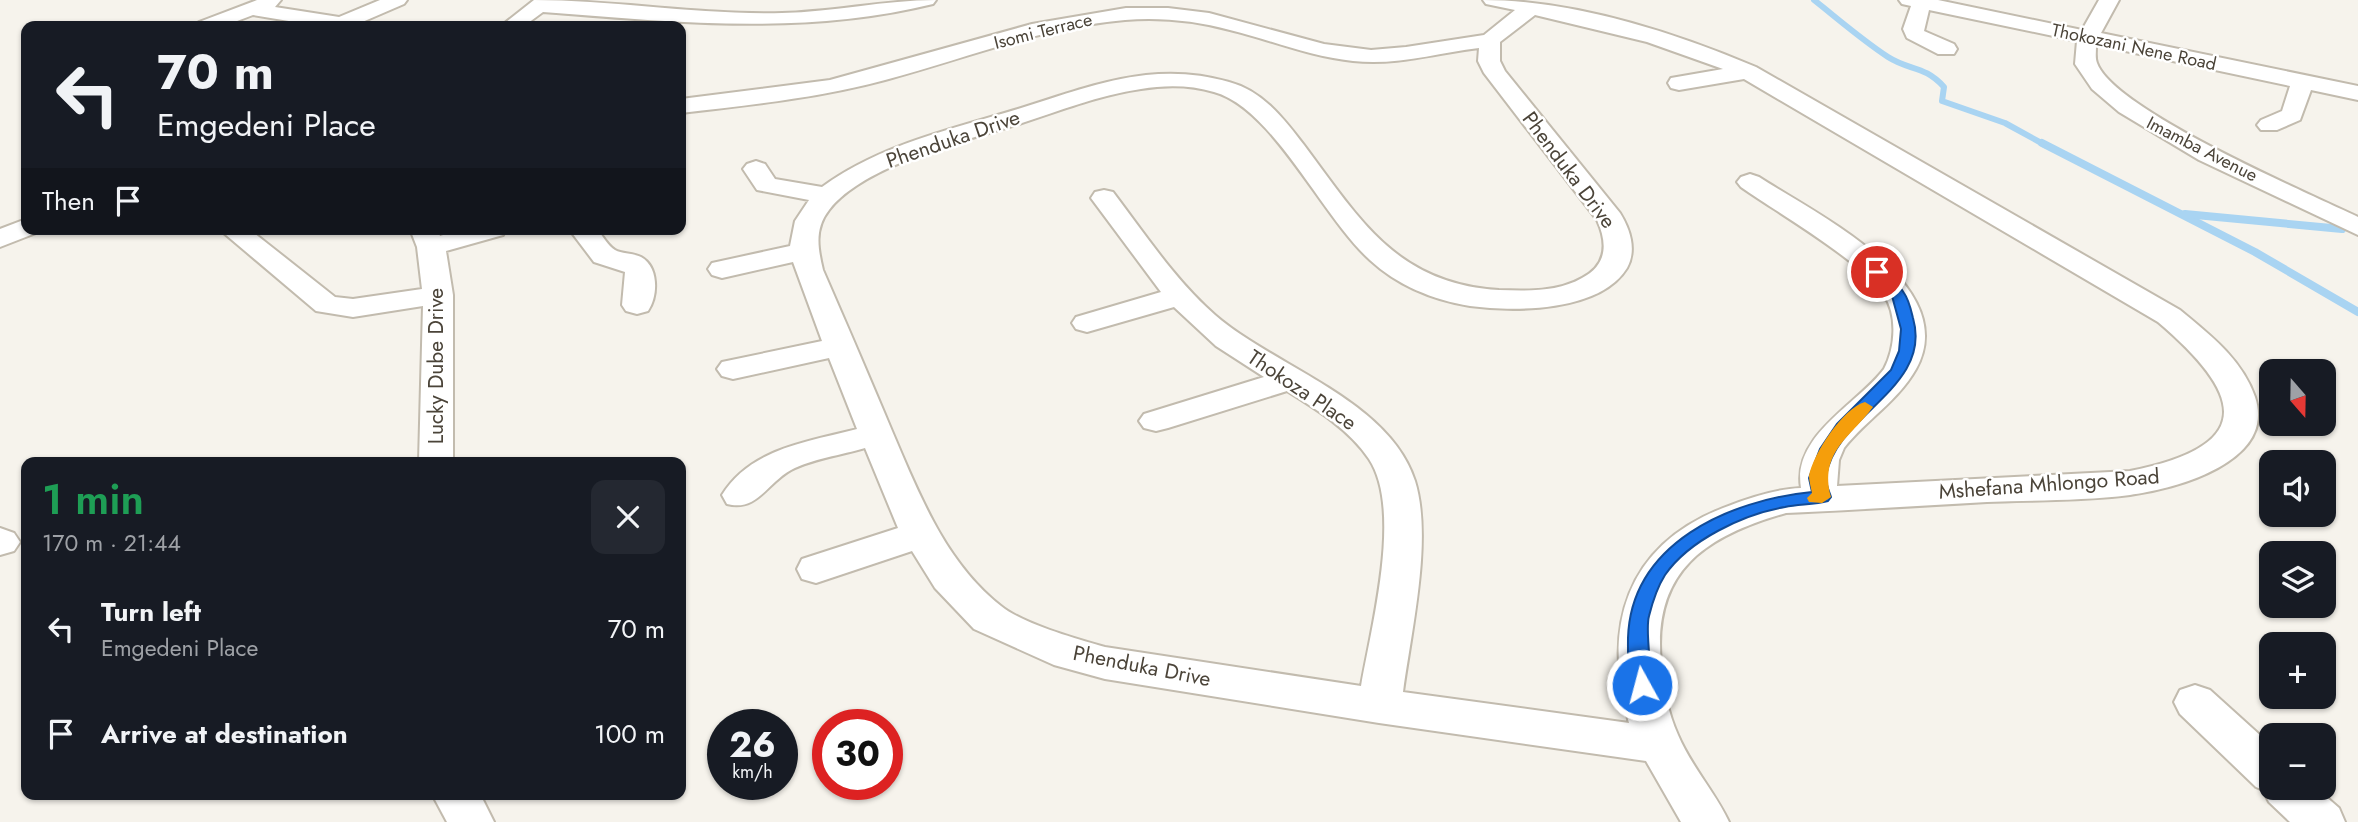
<!DOCTYPE html>
<meta charset="utf-8">
<style>
:root{--surface:#171b24;--page:#242831;--text:#f1f3f6;--muted:#9ea1a6}
body{margin:0;font-family:Jost,sans-serif;background:var(--page);color:var(--text);height:100vh;display:flex;flex-direction:column;font-size:26px;white-space:nowrap}
*{box-sizing:border-box;margin:0}
p{font-size:23px;color:var(--muted)}
.icon{flex:none;width:38px;height:38px;fill:none;stroke:currentColor;stroke-width:2;stroke-linecap:round;stroke-linejoin:round}
.map{position:relative;flex:1;overflow:hidden}
.sheet{position:absolute;left:21px;top:457px;width:665px;height:343px;display:flex;flex-direction:column;background:var(--surface);border-radius:14px;box-shadow:0 2px 5px #0004}
.sheet>*{flex:none}
.banner{position:absolute;left:21px;top:21px;width:665px;height:214px;border-radius:14px;box-shadow:0 2px 5px #0004;background:#171b24;color:var(--text);overflow:hidden}
.needle{width:46px;rotate:160deg}
.buttons{position:absolute;left:2259px;top:359px;display:grid;gap:14px}
.buttons a{display:grid;place-items:center;width:77px;height:77px;border-radius:14px;background:var(--surface);box-shadow:0 2px 5px #0004;font-size:35px}
.speed{position:absolute;left:707px;top:709px;display:flex;gap:14px;font-size:35px;font-weight:700;text-align:center}
.speed>*{display:grid;place-content:center;width:91px;height:91px;border-radius:50%;background:var(--surface);box-shadow:0 2px 5px #0004;line-height:1}
.speed small{font-size:18px;font-weight:400}
.speed .limit{border:10px solid #d22;background:#fff;color:#111}
.pin{position:absolute;display:grid;place-items:center;width:60px;height:60px;color:#fff;margin:-30px;border:4px solid #fff;border-radius:50%;box-shadow:0 2px 7px #0007}
.me{position:absolute;width:77px;margin:-38px;rotate:353deg;stroke-linejoin:round;filter:drop-shadow(0 0 5px #0008)}
.turn{display:flex;align-items:center;gap:24px;height:147px;padding:0 21px;font-size:32px}
.turn .icon{width:91px;height:91px;stroke-width:2.5}
.turn b{display:block;font-size:49px;line-height:60px}
.then{display:flex;align-items:center;height:66px;padding:0 21px;background:#0003;gap:14px;font-size:26px}
.round{display:grid;place-items:center;flex:none;width:74px;height:74px;border-radius:14px;background:var(--page)}
.overview{display:flex;align-items:center;justify-content:space-between;height:119px;padding:0 21px}
h1{font-size:42px;font-weight:600;line-height:52px;color:#1e9e55}
ul{padding:0;list-style:none}
li{display:flex;align-items:center;gap:21px;height:105px;padding:0 21px}
li div{flex:1}
li b{display:block;font-size:26px}
li em{font-style:normal}
.map>svg:first-child{display:block}
</style>
<div class="map">
<svg width="2358" height="822" viewBox="0 0 2358 822">
<rect width="100%" height="100%" fill="#f6f3ec"/>
<g fill="none" stroke-linecap="round" stroke-linejoin="round">
<path stroke="#a9d4f2" stroke-width="6" d="M1814 0C1838 19 1862 40 1888 57 1910 71 1924 65 1944 87L1942 101 2005 123 2045 145"/>
<g stroke="#a9d4f2" stroke-width="8">
<polyline points="2042,143 2255,252 2358,312"/>
<polyline points="2185,214 2342,229"/>
</g>
<g stroke="#c2bbae" stroke-width="4">
<g id="minor">
<polygon points="257,0 281,0 275,7 339,17 380,0 407,0 404,4 353,26 319,26 253,15 224,26 196,26 199,22"/>
<path d="M534 0C613 0 699 15 782 13 834 12 884 0 936 0L933 4C804 36 674 22 543 12L524 26H501Z"/>
<path d="M1483 0C1573 0 1673 32 1756 67L2180 310C2209 334 2242 359 2255 397 2277 462 2175 489 2130 495 2083 501 2034 500 1987 502 1920 506 1853 510 1786 513 1705 536 1652 571 1661 663 1663 687 1668 713 1678 735 1691 766 1715 792 1729 822H1681L1646 761 1379 723 1105 679 1054 665 974 629 935 588 912 551 816 583 802 579 797 569 802 559 898 528 865 448C842 455 811 459 791 470 767 483 757 512 727 504L722 495C751 448 808 442 857 429L829 358 733 379 722 376 717 369 722 362 822 341 793 262 722 278 712 275 708 269 712 263 790 246 795 221 809 200 757 190 743 169 747 164 756 161 765 164 775 179 822 187C879 145 952 129 1018 109 1060 96 1102 80 1146 75 1174 72 1202 74 1229 82 1263 91 1284 119 1304 145 1360 220 1397 284 1499 290 1527 291 1558 292 1582 278 1607 265 1608 244 1597 220L1484 73 1478 61 1479 48C1437 53 1396 66 1353 61 1311 57 1271 40 1230 30 1197 21 1160 17 1125 20 1042 27 964 59 885 80 818 98 750 105 681 113V99L830 80 1032 24 1126 8H1168L1209 13 1324 44 1371 50 1406 47 1484 35 1515 10 1486 4ZM1535 15 1647 42 1723 69 1671 78 1668 83 1671 88 1679 90 1744 79 2158 322C2245 396 2256 446 2130 471L1837 486 1839 460 1844 448C1866 420 1898 401 1916 369 1963 284 1814 213 1759 177L1750 174 1741 177 1737 182 1741 187C1778 213 1860 260 1884 295 1898 316 1895 348 1884 369 1858 404 1792 435 1801 488 1775 489 1748 498 1723 508 1626 546 1602 626 1629 723L1403 692C1411 632 1433 539 1415 481 1389 400 1275 367 1215 315 1175 280 1145 234 1113 192L1104 190 1095 192 1091 198 1161 292 1076 317 1072 323 1076 329 1087 332 1174 307 1216 346 1264 377 1144 414 1139 421 1144 428 1156 431 1168 428 1287 391C1316 409 1350 430 1369 459 1403 510 1371 628 1361 686L1105 647C1077 639 1023 624 1001 606 945 562 919 494 892 431 869 376 847 325 823 270 818 249 814 229 829 210 864 165 964 141 1019 124 1059 111 1099 95 1141 89 1165 85 1191 85 1214 92 1273 108 1322 217 1370 260 1397 285 1433 300 1470 306 1515 312 1600 312 1627 268 1637 250 1630 229 1620 213L1505 71 1500 61V42Z"/>
<path d="M1899 0H1938L2082 30 2099 0H2119L2101 33 2358 86V100L2311 90 2300 120 2277 130H2261L2257 125 2261 120 2282 111 2290 86 2097 45 2096 47C2096 52 2095 58 2097 63 2114 110 2308 193 2358 217V235L2199 160 2119 112 2092 89 2075 64 2077 41 1929 10 1924 31 1954 44 1957 49 1954 54H1938L1907 38 1903 29 1911 6 1902 4Z"/>
<polygon points="26,219 26,229 38,229 36,233 0,247 0,229"/>
<polygon points="219,229 249,229 335,297 353,299 422,289 417,247 410,229 437,229 440,236 462,229 506,229 503,235 446,251 453,295 453,462 419,462 423,306 353,317 316,311"/>
<path d="M569 229H597C602 235 608 246 615 250 622 254 633 253 641 257 659 267 658 296 648 311L637 314 626 311 622 305 625 272 594 262Z"/>
<polygon points="0,528 14,533 20,542 14,551 0,555"/>
<polygon points="2195,685 2210,690 2272,746 2272,788 2316,788 2339,808 2345,822 2290,822 2269,802 2263,790 2256,787 2180,714 2174,702 2180,690"/>
<polygon points="432,794 480,794 494,822 447,822"/>
</g>
</g>
<use href="#minor" fill="#fff" fill-rule="evenodd"/>
</g>
<path fill="#1a73e8" stroke="#114b97" stroke-width="2" d="M1877 268 1882 270C1889 277 1899 284 1904 293 1909 300 1911 310 1913 318 1933 388 1836 414 1826 476 1825 483 1829 491 1831 497L1828 501C1814 505 1799 504 1785 507 1744 514 1689 540 1665 575 1658 586 1652 604 1649 616 1644 634 1655 680 1649 691L1642 693 1635 691C1627 675 1628 655 1628 638 1631 543 1730 500 1812 492L1809 478 1820 449 1837 424 1891 370 1899 351 1901 329 1892 296 1870 272Z"/>
<path fill="#f59e0b" d="M1865 402 1873 407C1850 438 1819 452 1831 497L1822 503 1809 502 1807 498 1812 493C1811 488 1809 481 1809 476 1813 454 1843 408 1865 402Z"/>
<g text-anchor="middle" stroke-width="5" stroke-linejoin="round" paint-order="stroke">
<g font-size="18" fill="#4b4439" stroke="#fff">
<text transform="translate(1043 31) rotate(-14)" y="6">Isomi Terrace</text>
<text transform="translate(2134 47) rotate(12)" y="6">Thokozani Nene Road</text>
<text transform="translate(2202 149) rotate(27)" y="6">Imamba Avenue</text>
</g>
<g font-size="21" fill="#4b4439" stroke="#fff">
<text transform="translate(953 139) rotate(-19)" y="7">Phenduka Drive</text>
<text transform="translate(1569 170) rotate(53)" y="7">Phenduka Drive</text>
<text transform="translate(436 366) rotate(-90)" y="7">Lucky Dube Drive</text>
<text transform="translate(1302 390) rotate(34)" y="7">Thokoza Place</text>
<text transform="translate(2049 484) rotate(-4)" y="7">Mshefana Mhlongo Road</text>
<text transform="translate(1142 666) rotate(11)" y="7">Phenduka Drive</text>
</g>
</g>
</svg>
<div class="buttons">
<a><svg class="needle" viewBox="-14 -14 28 28"><path d="M0-13l5 13h-10z" fill="#e53935"/><path d="M0 13l5-13h-10z" fill="#9ea1a6"/></svg></a>
<a><svg class="icon" aria-label="sound" viewBox="0 0 24 24"><path d="M4 9h4l5-4v14l-5-4H4zM17 9q2 3 0 6"/></svg></a>
<a><svg class="icon" aria-label="layers" viewBox="0 0 24 24"><path d="M12 4l9 5-9 5-9-5zM3 14l9 5 9-5"/></svg></a>
<a>+</a>
<a>−</a>
</div>
<div class="speed"><div>26<small>km/h</small></div><div class="limit">30</div></div>
<div class="pin" style="left:1877px;top:272px;background:#d93025"><svg class="icon" aria-label="arrive" viewBox="0 0 24 24"><path d="M6 21V4h12l-3 4 3 4H6"/></svg></div>
<svg class="me" style="left:1642px;top:685px" viewBox="-20 -20 40 40"><circle r="17" fill="#1a73e8" stroke="#fff" stroke-width="3"/><path d="M0-11L8 9 0 5-8 9z" fill="#fff"/></svg>
<div class="banner">
<div class="turn"><svg class="icon" aria-label="left" viewBox="0 0 24 24"><path d="M17 20v-9H6M10 6l-5 5 5 5"/></svg><div><b>70 m</b>Emgedeni Place</div></div>
<div class="then">Then<svg class="icon" aria-label="arrive" viewBox="0 0 24 24"><path d="M6 21V4h12l-3 4 3 4H6"/></svg></div>
</div>
<section class="sheet">
<div class="overview"><div><h1>1 min</h1><p>170 m · 21:44</p></div><a class="round"><svg class="icon" aria-label="close" viewBox="0 0 24 24"><path d="M6 6l12 12M18 6L6 18"/></svg></a></div>
<ul>
<li><svg class="icon" aria-label="left" viewBox="0 0 24 24"><path d="M17 20v-9H6M10 6l-5 5 5 5"/></svg><div><b>Turn left</b><p>Emgedeni Place</p></div><em>70 m</em></li>
<li><svg class="icon" aria-label="arrive" viewBox="0 0 24 24"><path d="M6 21V4h12l-3 4 3 4H6"/></svg><div><b>Arrive at destination</b></div><em>100 m</em></li>
</ul>
</section>
</div>
